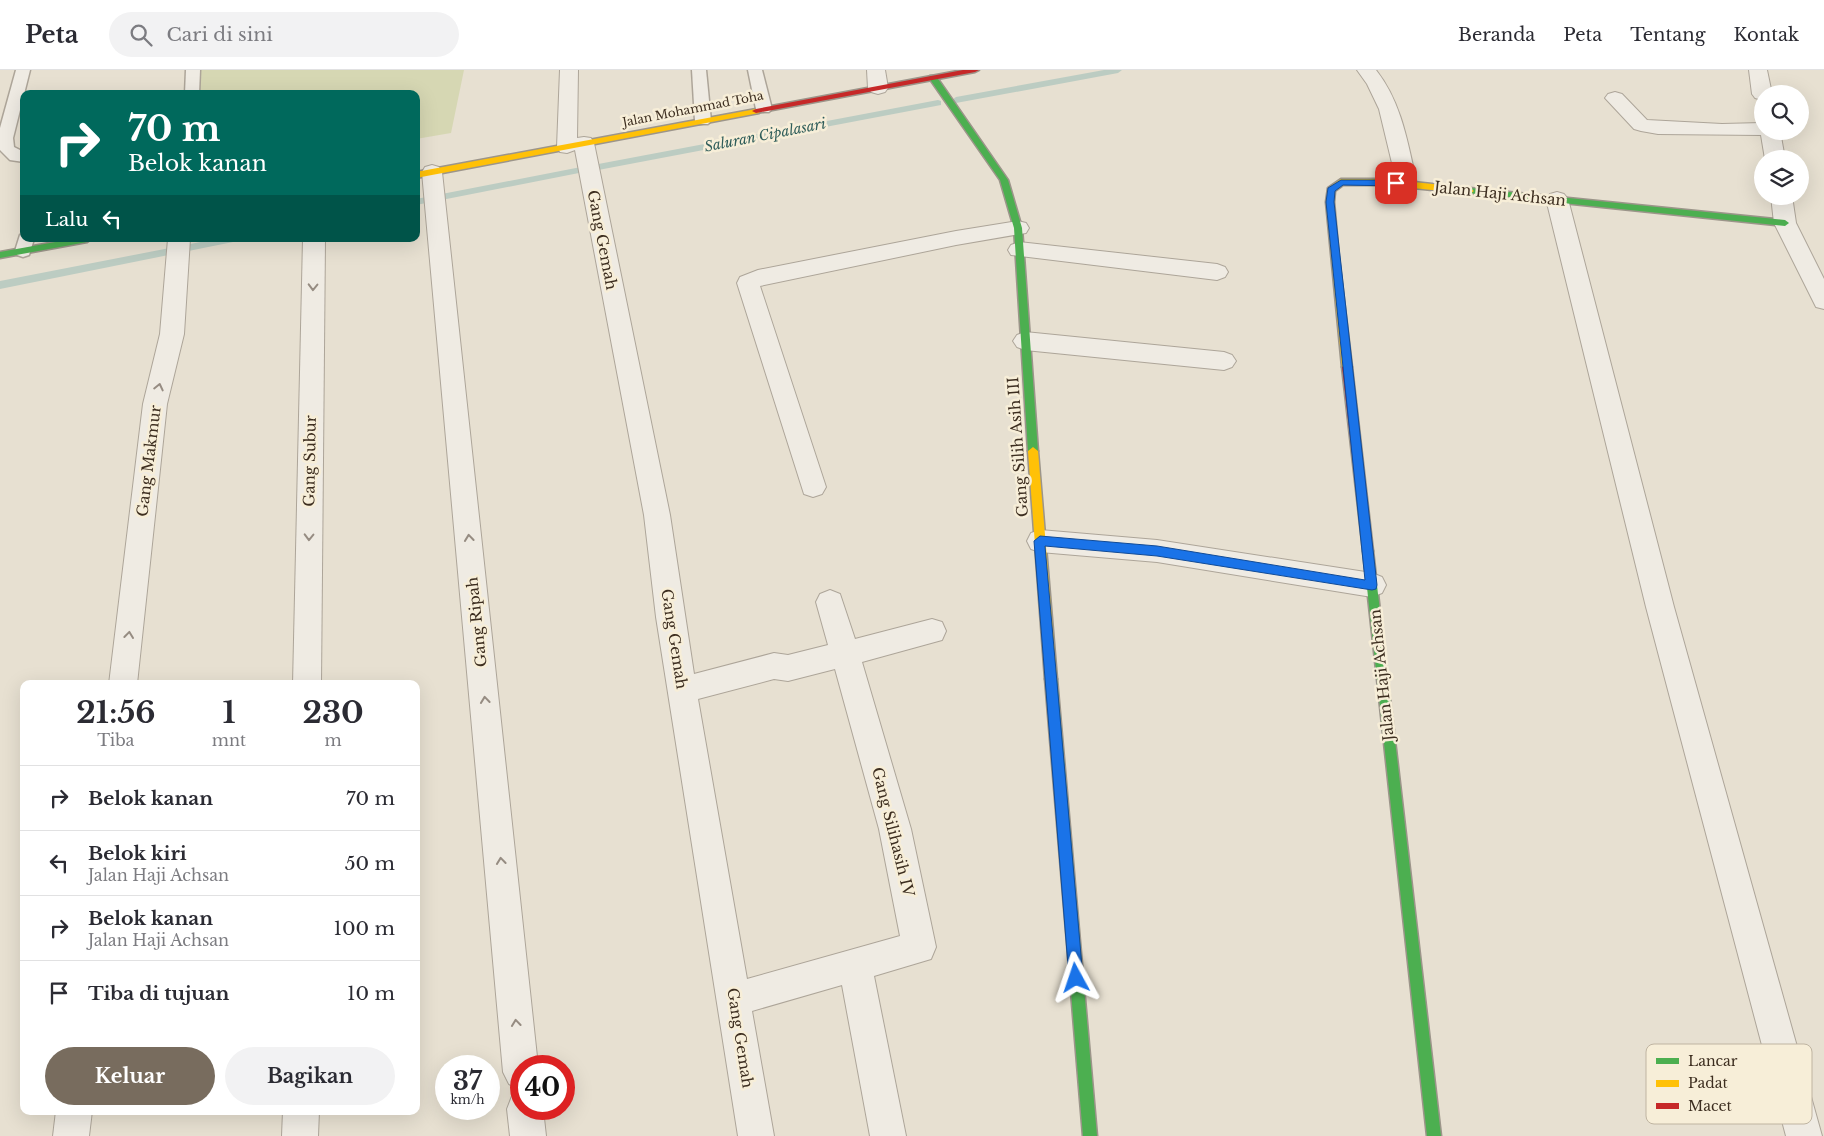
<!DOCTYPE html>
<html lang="id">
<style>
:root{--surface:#fff;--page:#f2f2f3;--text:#2b2b33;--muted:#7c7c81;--line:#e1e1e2;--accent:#786c5e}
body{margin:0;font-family:"Libre Baskerville",serif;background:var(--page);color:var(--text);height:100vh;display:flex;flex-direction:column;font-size:19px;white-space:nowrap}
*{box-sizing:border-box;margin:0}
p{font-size:16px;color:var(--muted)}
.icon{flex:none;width:28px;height:28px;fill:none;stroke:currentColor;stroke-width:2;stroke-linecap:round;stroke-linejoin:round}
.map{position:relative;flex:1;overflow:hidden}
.details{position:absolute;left:20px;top:610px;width:400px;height:435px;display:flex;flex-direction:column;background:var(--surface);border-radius:10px;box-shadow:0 5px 20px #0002}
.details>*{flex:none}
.guide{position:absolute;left:20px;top:20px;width:400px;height:152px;border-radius:10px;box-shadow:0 5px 20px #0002;background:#00695c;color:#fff;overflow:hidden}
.fabs{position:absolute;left:1754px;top:15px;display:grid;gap:10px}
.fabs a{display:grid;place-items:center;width:55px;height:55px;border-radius:50%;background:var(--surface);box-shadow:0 5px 20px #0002;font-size:25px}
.speed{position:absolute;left:435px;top:985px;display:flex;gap:10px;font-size:25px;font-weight:700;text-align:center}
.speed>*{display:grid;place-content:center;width:65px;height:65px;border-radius:50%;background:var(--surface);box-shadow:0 5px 20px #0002;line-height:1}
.speed small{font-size:12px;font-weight:400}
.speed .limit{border:8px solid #d22;background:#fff;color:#111}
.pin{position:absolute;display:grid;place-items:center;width:42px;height:42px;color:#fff;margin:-21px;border-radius:10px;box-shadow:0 2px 8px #0006}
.me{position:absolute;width:55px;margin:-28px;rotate:355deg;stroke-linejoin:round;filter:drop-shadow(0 0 4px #0008)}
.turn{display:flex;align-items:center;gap:18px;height:105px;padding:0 25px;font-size:22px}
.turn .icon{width:65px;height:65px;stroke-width:2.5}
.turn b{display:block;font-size:35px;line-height:42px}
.then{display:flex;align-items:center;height:48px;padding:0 25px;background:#0003;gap:10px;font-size:19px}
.eta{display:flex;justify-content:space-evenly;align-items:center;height:85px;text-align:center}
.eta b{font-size:30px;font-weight:700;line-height:35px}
.cta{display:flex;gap:10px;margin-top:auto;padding:10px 25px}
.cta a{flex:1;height:58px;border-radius:30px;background:var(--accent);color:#fff;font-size:20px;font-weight:700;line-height:58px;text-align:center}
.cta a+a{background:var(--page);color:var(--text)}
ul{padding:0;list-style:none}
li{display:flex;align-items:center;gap:15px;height:65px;padding:0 25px;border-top:1px solid var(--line)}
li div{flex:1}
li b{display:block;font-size:19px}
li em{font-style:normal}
header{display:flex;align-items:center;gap:30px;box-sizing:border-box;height:70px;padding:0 25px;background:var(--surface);border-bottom:1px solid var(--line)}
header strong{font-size:24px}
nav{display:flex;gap:28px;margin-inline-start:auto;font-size:18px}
.search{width:350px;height:45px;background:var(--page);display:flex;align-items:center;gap:12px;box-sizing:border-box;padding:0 18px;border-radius:28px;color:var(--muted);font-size:19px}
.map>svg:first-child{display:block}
</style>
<header>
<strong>Peta</strong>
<div class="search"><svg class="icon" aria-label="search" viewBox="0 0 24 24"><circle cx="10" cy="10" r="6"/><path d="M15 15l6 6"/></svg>Cari di sini</div>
<nav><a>Beranda</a><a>Peta</a><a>Tentang</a><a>Kontak</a></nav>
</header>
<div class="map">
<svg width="1824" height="1066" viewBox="0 0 1824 1066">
<rect width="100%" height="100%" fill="#e7e0d1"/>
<polygon fill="#d6d7b3" points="198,0 464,0 451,63 416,69 416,24 198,24"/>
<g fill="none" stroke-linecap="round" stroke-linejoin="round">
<g fill="#bcccc2" fill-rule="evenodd">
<polygon points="1104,0 1122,0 1118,3 956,33 952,30 956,27"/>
<polygon points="938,30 941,31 941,35 593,101 588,98 593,95"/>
<polygon points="581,97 586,100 584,102 416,135 416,129"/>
<polygon points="216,169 238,169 233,172 0,219 0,211"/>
</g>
<g stroke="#ada599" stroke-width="3">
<g id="lane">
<polygon points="16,0 30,0 13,68 14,77 24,82 24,92 10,90 0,80 0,58"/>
<polygon points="186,0 200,0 199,24 185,24"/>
<polygon points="692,0 706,0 711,51 708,54 698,54 695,51"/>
<polygon points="748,0 762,0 772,39 769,42 759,42 756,39"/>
<polygon points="24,164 24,169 34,169 29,185 23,187 17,185 15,181 20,165"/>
</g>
</g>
<g stroke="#ada599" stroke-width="2">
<g id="street">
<path d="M560 0H578L577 68 584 67 591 68 594 73 670 445 694 604 774 583 788 585 828 575 816 532 820 524 830 520 840 524 855 569 932 549 942 552 946 561 942 570 862 592 911 759 936 877 931 889 874 906 906 1066H870L842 915 752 941 774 1066H738L656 547 644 445 575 80 567 83 560 82 557 77ZM835 599 879 759 900 866 747 909 698 629 774 609 788 611Z"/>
<polygon points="867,0 885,0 888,18 885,22 878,24 871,22 868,18"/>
<path d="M1357 0H1376C1402 33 1408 74 1417 114L1414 119 1407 121 1400 119 1397 114 1379 39 1367 14Z"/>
<polygon points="1749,0 1767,0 1772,24 1762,24 1762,30 1755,28 1752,24"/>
<polygon points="1615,22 1622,24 1647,50 1722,54 1762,53 1762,61 1780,61 1785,89 1765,89 1761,65 1658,64 1641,61 1634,59 1605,28 1608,24"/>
<polygon points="432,95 439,97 442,102 538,996 521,996 521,1020 509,1014 503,1002 422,102 425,97"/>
<polygon points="1557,122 1564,124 1568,129 1674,537 1822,1066 1786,1066 1646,537 1546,129 1550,124"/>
<polygon points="1771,126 1792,126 1796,153 1824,209 1824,239 1816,237 1774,153"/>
<polygon points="1018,151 1026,153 1029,158 1026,163 956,175 760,216 826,417 822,424 813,427 804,424 737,213 740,207 758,200 956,161"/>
<polygon points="168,169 190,169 184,264 167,334 137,614 109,614 143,334 160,264"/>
<polygon points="303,169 325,169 321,614 293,614"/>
<polygon points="1019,172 1217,194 1225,197 1228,202 1225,207 1217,210 1011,185 1008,180 1011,175"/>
<polygon points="1025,262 1224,282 1232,285 1236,291 1232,297 1224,300 1025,280 1017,277 1013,271 1017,265"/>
<polygon points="1040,460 1157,470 1372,503 1382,507 1386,515 1382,523 1372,527 1157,492 1040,482 1031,479 1027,471 1031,463"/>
<polygon points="521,1023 521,1039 543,1039 546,1066 510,1066 507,1039 512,1026"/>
<polygon points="56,1041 92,1041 89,1066 53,1066"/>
<polygon points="283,1041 319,1041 318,1066 282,1066"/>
</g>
</g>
<g stroke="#9c958a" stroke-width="3">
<g id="fast">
<polygon points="930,6 936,6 1008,110 1022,158 1038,381 1033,385 1028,381 1014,158 1000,110 929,8"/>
<polygon points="1470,118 1785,150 1789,153 1785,156 1467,123 1467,119"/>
<polygon points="72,169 91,169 87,172 0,188 0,182"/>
<polygon points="1368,476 1372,478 1373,481 1441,1066 1427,1066 1363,481 1364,478"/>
<polygon points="1051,604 1055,605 1057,609 1097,1066 1083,1066 1045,609 1047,605"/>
</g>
</g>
<g stroke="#9c958a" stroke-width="3">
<g id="slow">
<polygon points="756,39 760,41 759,43 416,108 416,102"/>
<polygon points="1341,109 1385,109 1470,118 1474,121 1470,124 1385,115 1343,115 1335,121 1334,132 1339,188 1352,297 1347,301 1342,297 1326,132 1328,118"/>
<polygon points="1033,377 1038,381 1057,609 1055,613 1051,614 1047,613 1045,609 1028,381"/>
</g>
</g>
<g stroke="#9c958a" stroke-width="3">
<g id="jam">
<polygon points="963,0 979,0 975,2 756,43 752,41 756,39"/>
<polygon points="1347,293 1352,297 1373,481 1372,484 1364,484 1363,481 1342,297"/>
</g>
</g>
<use href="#lane" fill="#efebe3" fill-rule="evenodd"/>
<use href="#street" fill="#efebe3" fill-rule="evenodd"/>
<use href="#fast" fill="#4caf50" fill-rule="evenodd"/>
<use href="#slow" fill="#ffc107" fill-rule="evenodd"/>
<use href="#jam" fill="#c62828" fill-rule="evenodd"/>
</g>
<defs><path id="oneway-chevron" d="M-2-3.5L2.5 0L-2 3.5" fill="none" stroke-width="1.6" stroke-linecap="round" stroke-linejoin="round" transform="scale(1.25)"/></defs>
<g stroke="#968c82">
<use href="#oneway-chevron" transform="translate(313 217) rotate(91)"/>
<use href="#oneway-chevron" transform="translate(159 317) rotate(-77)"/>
<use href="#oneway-chevron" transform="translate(309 467) rotate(91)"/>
<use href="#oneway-chevron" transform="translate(469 468) rotate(-96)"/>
<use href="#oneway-chevron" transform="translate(129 565) rotate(-83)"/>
<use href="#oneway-chevron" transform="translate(485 630) rotate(-96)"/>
<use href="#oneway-chevron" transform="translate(501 791) rotate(-96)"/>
<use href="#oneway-chevron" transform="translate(516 953) rotate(-96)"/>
</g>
<polygon fill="#1a73e8" stroke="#114b97" points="1341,110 1396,110 1400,113 1396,116 1343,115 1335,121 1334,132 1377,515 1376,519 1372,520 1157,486 1045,476 1083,908 1081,913 1076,915 1071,913 1069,908 1034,471 1040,466 1157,476 1365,510 1326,132 1328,118"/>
<g text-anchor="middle" stroke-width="5" stroke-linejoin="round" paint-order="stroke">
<g font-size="12" fill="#3d2e20" stroke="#f7eed8">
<text transform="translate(693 39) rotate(-11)" y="4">Jalan Mohammad Toha</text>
</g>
<g font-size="14" font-style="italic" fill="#2f5d5a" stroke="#f7eed8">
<text transform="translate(765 65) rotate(-11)" y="5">Saluran Cipalasari</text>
</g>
<g font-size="15" fill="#3d2e20" stroke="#f7eed8">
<text transform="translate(1500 124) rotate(6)" y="5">Jalan Haji Achsan</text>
<text transform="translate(602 170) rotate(79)" y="5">Gang Gemah</text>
<text transform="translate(1018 377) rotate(-94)" y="5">Gang Silih Asih III</text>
<text transform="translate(149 391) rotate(-83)" y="5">Gang Makmur</text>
<text transform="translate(310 391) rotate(-89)" y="5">Gang Subur</text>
<text transform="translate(477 552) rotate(-96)" y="5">Gang Ripah</text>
<text transform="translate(674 569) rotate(81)" y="5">Gang Gemah</text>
<text transform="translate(1382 605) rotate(-96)" y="5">Jalan Haji Achsan</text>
<text transform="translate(893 762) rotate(76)" y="5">Gang Silihasih IV</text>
<text transform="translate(740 968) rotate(81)" y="5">Gang Gemah</text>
</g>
</g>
<rect x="1646" y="974" width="166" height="80" rx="8" fill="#f7eed8" stroke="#bfb4a1" stroke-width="1"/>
<rect x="1656" y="988" width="23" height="6" fill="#4caf50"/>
<rect x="1656" y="1010" width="23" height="7" fill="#ffc107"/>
<rect x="1656" y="1033" width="23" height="6" fill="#c62828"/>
<g font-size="14" fill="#3d2e20">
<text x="1688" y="996">Lancar</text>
<text x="1688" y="1018">Padat</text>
<text x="1688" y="1041">Macet</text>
</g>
</svg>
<div class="fabs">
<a><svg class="icon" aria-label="search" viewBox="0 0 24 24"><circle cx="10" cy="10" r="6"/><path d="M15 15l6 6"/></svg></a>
<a><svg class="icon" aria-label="layers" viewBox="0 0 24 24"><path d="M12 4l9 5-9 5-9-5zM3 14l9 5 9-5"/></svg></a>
</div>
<div class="speed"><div>37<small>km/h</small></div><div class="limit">40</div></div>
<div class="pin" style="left:1396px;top:113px;background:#d93025"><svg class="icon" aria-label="arrive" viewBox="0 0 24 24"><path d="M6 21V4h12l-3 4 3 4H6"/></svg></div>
<svg class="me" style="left:1076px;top:908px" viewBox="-20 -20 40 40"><path d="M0-17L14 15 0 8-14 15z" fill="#1a73e8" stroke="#fff" stroke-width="4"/></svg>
<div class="guide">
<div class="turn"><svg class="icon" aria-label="right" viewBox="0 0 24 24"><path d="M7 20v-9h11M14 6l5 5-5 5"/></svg><div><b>70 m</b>Belok kanan</div></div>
<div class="then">Lalu<svg class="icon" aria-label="left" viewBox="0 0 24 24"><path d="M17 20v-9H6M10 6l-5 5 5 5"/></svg></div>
</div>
<section class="details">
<div class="eta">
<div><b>21:56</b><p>Tiba</p></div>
<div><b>1</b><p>mnt</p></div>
<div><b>230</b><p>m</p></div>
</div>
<ul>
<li><svg class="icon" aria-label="right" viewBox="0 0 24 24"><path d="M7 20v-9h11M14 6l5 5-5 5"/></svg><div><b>Belok kanan</b></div><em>70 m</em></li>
<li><svg class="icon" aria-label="left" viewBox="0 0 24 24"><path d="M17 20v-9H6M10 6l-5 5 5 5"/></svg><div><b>Belok kiri</b><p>Jalan Haji Achsan</p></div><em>50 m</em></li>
<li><svg class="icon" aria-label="right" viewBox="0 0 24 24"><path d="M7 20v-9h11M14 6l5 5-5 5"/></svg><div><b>Belok kanan</b><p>Jalan Haji Achsan</p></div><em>100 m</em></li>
<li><svg class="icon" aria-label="arrive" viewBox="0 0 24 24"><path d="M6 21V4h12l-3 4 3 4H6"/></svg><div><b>Tiba di tujuan</b></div><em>10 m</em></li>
</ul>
<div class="cta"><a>Keluar</a><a>Bagikan</a></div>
</section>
</div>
